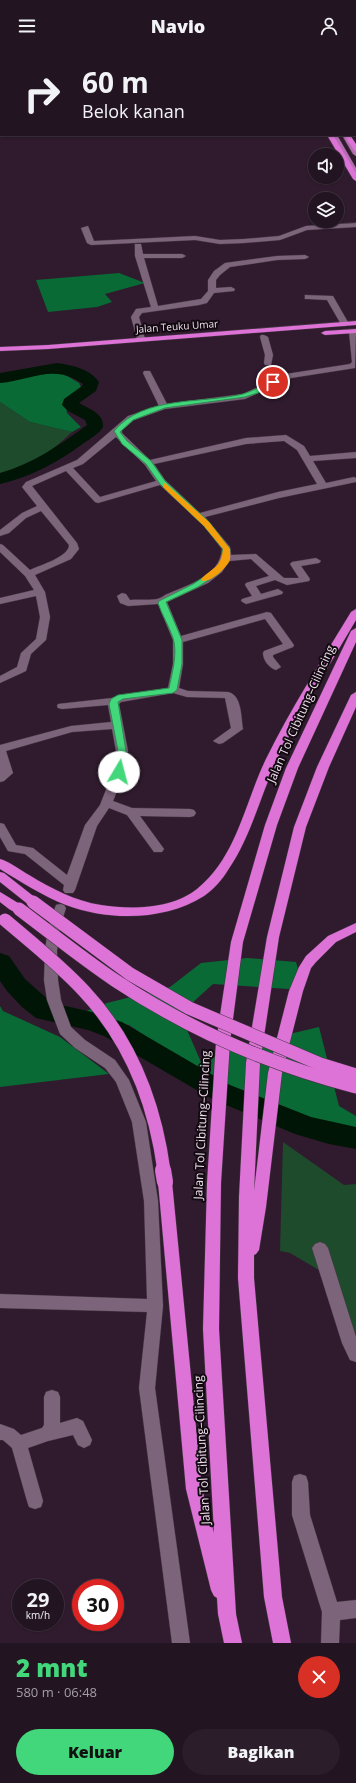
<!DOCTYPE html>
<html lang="id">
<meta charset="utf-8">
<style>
:root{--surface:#231422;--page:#2b1d2a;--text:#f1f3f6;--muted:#a39ea5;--line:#403340;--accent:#43d77b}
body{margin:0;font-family:"Open Sans",sans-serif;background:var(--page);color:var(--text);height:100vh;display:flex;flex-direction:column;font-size:15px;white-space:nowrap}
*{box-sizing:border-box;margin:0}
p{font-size:13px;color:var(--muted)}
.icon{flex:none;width:22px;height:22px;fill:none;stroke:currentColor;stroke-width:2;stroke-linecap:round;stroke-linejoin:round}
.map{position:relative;height:1591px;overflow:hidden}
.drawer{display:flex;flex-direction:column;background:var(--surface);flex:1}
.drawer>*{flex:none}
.top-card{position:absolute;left:0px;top:0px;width:356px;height:84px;box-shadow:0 1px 3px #0004,0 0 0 1px var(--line);background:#231422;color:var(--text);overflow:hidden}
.fabs{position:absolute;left:308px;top:96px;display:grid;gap:8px}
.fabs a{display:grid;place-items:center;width:36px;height:36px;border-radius:50%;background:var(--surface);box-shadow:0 1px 3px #0004,0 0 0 1px var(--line);font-size:20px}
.speed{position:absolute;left:12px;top:1527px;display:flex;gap:8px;font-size:20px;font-weight:700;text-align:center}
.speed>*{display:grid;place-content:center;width:52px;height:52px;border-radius:50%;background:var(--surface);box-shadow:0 1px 3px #0004,0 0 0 1px var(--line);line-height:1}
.speed small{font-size:10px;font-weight:400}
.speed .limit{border:6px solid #d22;background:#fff;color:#111}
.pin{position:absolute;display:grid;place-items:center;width:34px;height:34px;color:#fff;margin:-17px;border:2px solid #fff;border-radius:50%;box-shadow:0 1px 4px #0007}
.me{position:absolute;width:44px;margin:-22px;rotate:8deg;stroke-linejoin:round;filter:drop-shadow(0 0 3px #0008)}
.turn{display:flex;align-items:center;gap:14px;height:84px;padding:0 16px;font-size:18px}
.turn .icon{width:52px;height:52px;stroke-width:2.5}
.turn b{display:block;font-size:28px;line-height:34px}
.round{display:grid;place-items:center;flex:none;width:42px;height:42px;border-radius:21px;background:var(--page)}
.overview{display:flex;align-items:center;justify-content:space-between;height:68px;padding:0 16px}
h1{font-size:24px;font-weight:800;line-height:30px;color:var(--accent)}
.primary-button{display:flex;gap:8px;margin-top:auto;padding:8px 16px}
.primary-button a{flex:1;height:46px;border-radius:24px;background:var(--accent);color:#111;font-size:16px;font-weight:800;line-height:46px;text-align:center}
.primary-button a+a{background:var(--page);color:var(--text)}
header{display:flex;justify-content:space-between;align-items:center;height:52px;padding:0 16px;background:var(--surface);font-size:18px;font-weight:800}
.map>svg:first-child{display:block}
</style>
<header><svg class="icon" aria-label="menu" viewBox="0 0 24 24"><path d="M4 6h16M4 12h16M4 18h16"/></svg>Navio<svg class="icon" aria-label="person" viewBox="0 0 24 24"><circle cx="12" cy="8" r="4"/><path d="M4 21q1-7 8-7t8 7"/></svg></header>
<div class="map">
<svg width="356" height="1591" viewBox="0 0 356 1591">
<rect width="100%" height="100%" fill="#2f1b2d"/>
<g fill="#1d4b2c">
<path d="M0 350 30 370 72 380C50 400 29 418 0 424Z"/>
<polygon points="283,1090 344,1133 356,1132 356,1290 324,1221 290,1201 280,1199"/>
</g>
<g fill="#096a35">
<polygon points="119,221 145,231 105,242 112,250 97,255 48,260 36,228"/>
<polygon points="57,318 79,331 83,339 66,352 67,361 81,375 72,380 30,370 0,350 0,328"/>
<polygon points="247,906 296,910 304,938 213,932 180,962 201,1010 247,992 319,975 339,1054 356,1064 356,1088 316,1081 253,1056 129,973 73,964 107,951 170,935 201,911"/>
<polygon points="0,954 3,959 60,985 109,1022 0,1035"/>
</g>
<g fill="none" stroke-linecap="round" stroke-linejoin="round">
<g fill="#001505" fill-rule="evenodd">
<path d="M57 311C72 313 90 317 99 330L96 339 79 351C89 357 104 361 103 375 99 382 91 386 84 391 58 410 31 425 0 432V421C32 412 60 393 87 373L85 368 68 359 62 353 64 347 82 334 83 332C54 311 32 328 0 331V321Z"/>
<polygon points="0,901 9,904 25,927 52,951 92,960 122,970 230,1033 311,1065 356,1075 356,1097 329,1092 295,1082 212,1047 104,984 88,978 36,966 22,955 7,939 0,929"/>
</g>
<g stroke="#463645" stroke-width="1">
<g id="minor">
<rect x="0" y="30" width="1" height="4"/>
<rect x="355" y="66" width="1" height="4"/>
<polygon points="356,171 356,175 307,178 280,188 244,191 220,192 195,188 91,193 87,191 81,176 88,174 94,189 195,184 220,188 244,187 279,184 306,174"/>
<polygon points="135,192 141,192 143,202 182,202 186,204 182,206 144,206 158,254 201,247 208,239 208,228 214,219 225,211 277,204 305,203 309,205 305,207 277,208 230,215 220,223 216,228 216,236 231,235 235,237 234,239 214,241 207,251 199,253 142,261 139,265 145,287 141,289 137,287 131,265 136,257 151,255 135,204"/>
<polygon points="305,243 333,244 349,272 345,274 342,274 327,248 308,247 305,247"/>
<path d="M350 278 356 279 355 316 291 326 245 347 165 357 134 368 122 378V381L150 408 246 386 286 383 304 394 310 404 356 400V406L313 409 326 431 354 425 356 426V430L279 446 205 465 230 495 231 503 256 502 284 526H299L290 512 292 510 316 506 321 509 319 511 301 514 310 527 309 529 287 533 275 528 256 534 261 542 278 537 283 540 282 542 246 552 241 549 242 547 252 544 245 533 246 531 269 524 251 507 229 509 222 520 208 531 167 550 181 584 267 560 271 561 294 593 293 595 273 603V605L281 615 276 618C269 616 263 608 263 601L264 599 283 592 265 567 183 590V612L179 636 188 639 228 640C242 643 241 665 243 677L223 691 219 692 213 689 231 676 225 646 187 645 173 641 121 650 119 652 128 699 125 720 113 749 132 756 190 757 194 758 196 761 194 764 190 765 140 764 164 797 162 800H154L127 763 109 756 97 774 75 838 73 841H65L63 838 64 833 25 802 8 799 0 785V771L4 772 16 793 33 796 67 823 85 773 100 753 113 720 116 699 112 677 72 680 6 699 13 721 4 729 0 730V693L71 674 111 670 108 653 62 657 58 656 57 654 58 652 112 646 117 644 168 636 173 612V588L158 552 128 554 120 551 117 544 122 541 126 542 130 548C137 547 154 549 160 546 162 545 164 544 165 543 187 533 220 525 222 497L204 474 160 433 98 451 95 450 66 419 32 434 77 491 79 497 71 507 35 523 45 540 50 565 46 588 31 602 26 619 0 631V624L17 615 21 601 36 587 40 565 36 544 0 552V546L34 538 25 524 0 500V492L3 493 30 518C40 513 69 505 69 493L41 459 26 466 9 481 0 484V478L22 461 37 454 22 435 26 430 77 408 128 364 159 354 143 321 144 319H150L167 352 243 342 286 322 350 312 352 310 349 280ZM116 385 145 413 156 429 100 445 73 416 83 412ZM284 389 297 398 317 432 278 440 200 461 165 428 154 412 246 392Z"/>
<polygon points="261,283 264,283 268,285 273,303 271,313 265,313 264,311 265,303 260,285"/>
<polygon points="60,852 64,853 66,856 60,875 57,899 58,928 61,948 71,975 85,988 115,1008 129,1028 146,1070 158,1149 163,1254 155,1336 190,1591 172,1591 139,1336 147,1260 0,1256 0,1242 147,1247 144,1149 132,1070 116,1030 105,1016 75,996 60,982 47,948 44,928 45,899 48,875 56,853"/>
<polygon points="320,1190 325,1192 328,1196 356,1285 356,1310 350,1308 342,1291 312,1196 315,1192"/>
<polygon points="52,1338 58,1340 60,1345 60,1371 77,1366 83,1369 92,1388 90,1393 84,1396 78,1393 73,1383 48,1389 28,1396 43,1449 41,1455 35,1457 29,1455 27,1449 12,1396 3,1388 0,1388 0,1372 14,1377 21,1383 42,1376 44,1373 44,1345 46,1340"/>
<polygon points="300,1422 306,1424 308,1430 310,1463 337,1550 356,1548 356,1566 340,1568 339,1591 321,1591 322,1560 292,1463 292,1430 294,1424"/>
</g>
</g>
<g stroke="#463645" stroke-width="1">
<g id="major">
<rect x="309" y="0" width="6" height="1"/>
<polygon points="331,83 337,83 356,116 356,124 353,122"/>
<polygon points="342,83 348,83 356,96 356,104 353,102"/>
</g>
</g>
<g stroke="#463645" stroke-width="1">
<g id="highway">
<rect x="297" y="0" width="6" height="1"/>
<rect x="313" y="0" width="6" height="1"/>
<polygon points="327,83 333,83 356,121 356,129 353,127"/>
<polygon points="344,83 350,83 356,92 356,99 354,98"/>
<polygon points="356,269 356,273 48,297 0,299 0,295 48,293"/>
<polygon points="356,277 356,281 325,283 321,281 325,279"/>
<path d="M356 557V568C329 614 300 660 277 708 260 744 251 785 228 818 222 828 213 838 204 844 165 869 108 869 66 853 43 844 21 830 0 817V807C10 810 20 818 29 823 52 837 75 849 101 853 131 858 172 857 197 837 237 805 245 750 266 707 291 656 322 608 351 560Z"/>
<polygon points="356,576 356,590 298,716 277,773 243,890 230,990 221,1131 219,1277 236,1562 242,1591 224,1591 218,1562 217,1546 214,1544 211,1538 186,1437 158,1130 160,1126 165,1124 170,1126 172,1130 202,1437 214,1481 203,1277 207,1131 216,990 231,890 265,773 286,716 351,579"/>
<polygon points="356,640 356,655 329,715 306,775 279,885 260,1011 254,1139 268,1021 289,939 299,915 306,904 328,884 356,871 356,880 336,890 316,910 311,916 303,939 282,1021 266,1155 259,1198 256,1202 254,1203 254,1226 282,1545 291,1591 273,1591 264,1545 238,1226 239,1145 246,1011 267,885 294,775 317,715 351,643"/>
<polygon points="0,820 4,821 37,847 39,850 37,853 33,854 29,853 0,830"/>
<path d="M0 840 23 854 25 857 23 860C14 863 7 855 0 850Z"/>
</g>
</g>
<use href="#minor" fill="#7c647a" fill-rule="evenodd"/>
<use href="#major" fill="#b76db2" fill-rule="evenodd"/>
<use href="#highway" fill="#de73d7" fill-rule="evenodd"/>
<g stroke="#463645" stroke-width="14" stroke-linecap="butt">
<g id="highway-bridge-far1">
<polyline points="33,850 130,922 189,956 320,1012 356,1023"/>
<path d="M19 857C51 881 83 907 116 929 190 978 270 1013 356 1035"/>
<path d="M5 868C32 891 60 913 84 939 130 988 155 1052 164 1119"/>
</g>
</g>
<g stroke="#463645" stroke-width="17" stroke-linecap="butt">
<polyline id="highway-bridge" points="163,1118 165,1130"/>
</g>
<use href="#highway-bridge-far1" stroke="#de73d7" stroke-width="13"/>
<use href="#highway-bridge" stroke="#de73d7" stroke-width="16"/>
</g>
<path fill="#43d77b" stroke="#2c8c50" d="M271 328 277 330 261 340 245 345 165 356 133 368 120 380 127 389 151 409 165 429 209 470 230 497 229 509 218 522 198 535 166 550 182 588V612L177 638 173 641 123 647 118 650 126 699 123 720 122 722H116L115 720 118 699 109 652 111 647 118 643 169 636C172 621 178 601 173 586 169 574 162 563 158 551L159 549 193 532 213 519 222 508 223 497 204 474 160 432 146 412 122 392 114 379C144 343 202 352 243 342 253 339 262 334 271 328Z"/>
<path fill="#f59e0b" d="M165 431 209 470 230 497C230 501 231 507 229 510 224 518 211 530 202 529L201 527C213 515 221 516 223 497L204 474 163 435V432Z"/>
<g text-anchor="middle" stroke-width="4" stroke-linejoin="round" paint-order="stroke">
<g font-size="10" fill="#f0e2ee" stroke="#120911">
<text transform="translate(177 274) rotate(-4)" y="4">Jalan Teuku Umar</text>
</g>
<g font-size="12" fill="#f0e2ee" stroke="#120911">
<text transform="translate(301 662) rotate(-66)" y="4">Jalan Tol Cibitung–Cilincing</text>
<text transform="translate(202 1073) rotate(-87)" y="4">Jalan Tol Cibitung–Cilincing</text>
<text transform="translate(202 1398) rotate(-93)" y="4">Jalan Tol Cibitung–Cilincing</text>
</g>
</g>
</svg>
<div class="fabs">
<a><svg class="icon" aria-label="sound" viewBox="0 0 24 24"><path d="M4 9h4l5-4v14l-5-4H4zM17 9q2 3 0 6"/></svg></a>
<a><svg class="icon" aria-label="layers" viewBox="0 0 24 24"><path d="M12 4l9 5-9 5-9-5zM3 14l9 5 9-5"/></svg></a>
</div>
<div class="speed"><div>29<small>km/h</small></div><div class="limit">30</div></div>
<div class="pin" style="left:273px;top:330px;background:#d93025"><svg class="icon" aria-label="arrive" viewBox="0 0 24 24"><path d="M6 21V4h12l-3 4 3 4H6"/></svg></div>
<svg class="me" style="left:119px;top:720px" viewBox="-20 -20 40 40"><circle r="19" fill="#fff"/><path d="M0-13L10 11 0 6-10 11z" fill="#43d77b"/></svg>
<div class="top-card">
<div class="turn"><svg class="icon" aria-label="right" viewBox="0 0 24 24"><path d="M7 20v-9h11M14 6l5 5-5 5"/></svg><div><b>60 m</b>Belok kanan</div></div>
</div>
</div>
<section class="drawer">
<div class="overview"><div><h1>2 mnt</h1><p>580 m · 06:48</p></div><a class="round" style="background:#d93025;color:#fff"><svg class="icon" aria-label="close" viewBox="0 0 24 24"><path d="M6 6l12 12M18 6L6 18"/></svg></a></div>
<div class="primary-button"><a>Keluar</a><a>Bagikan</a></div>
</section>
